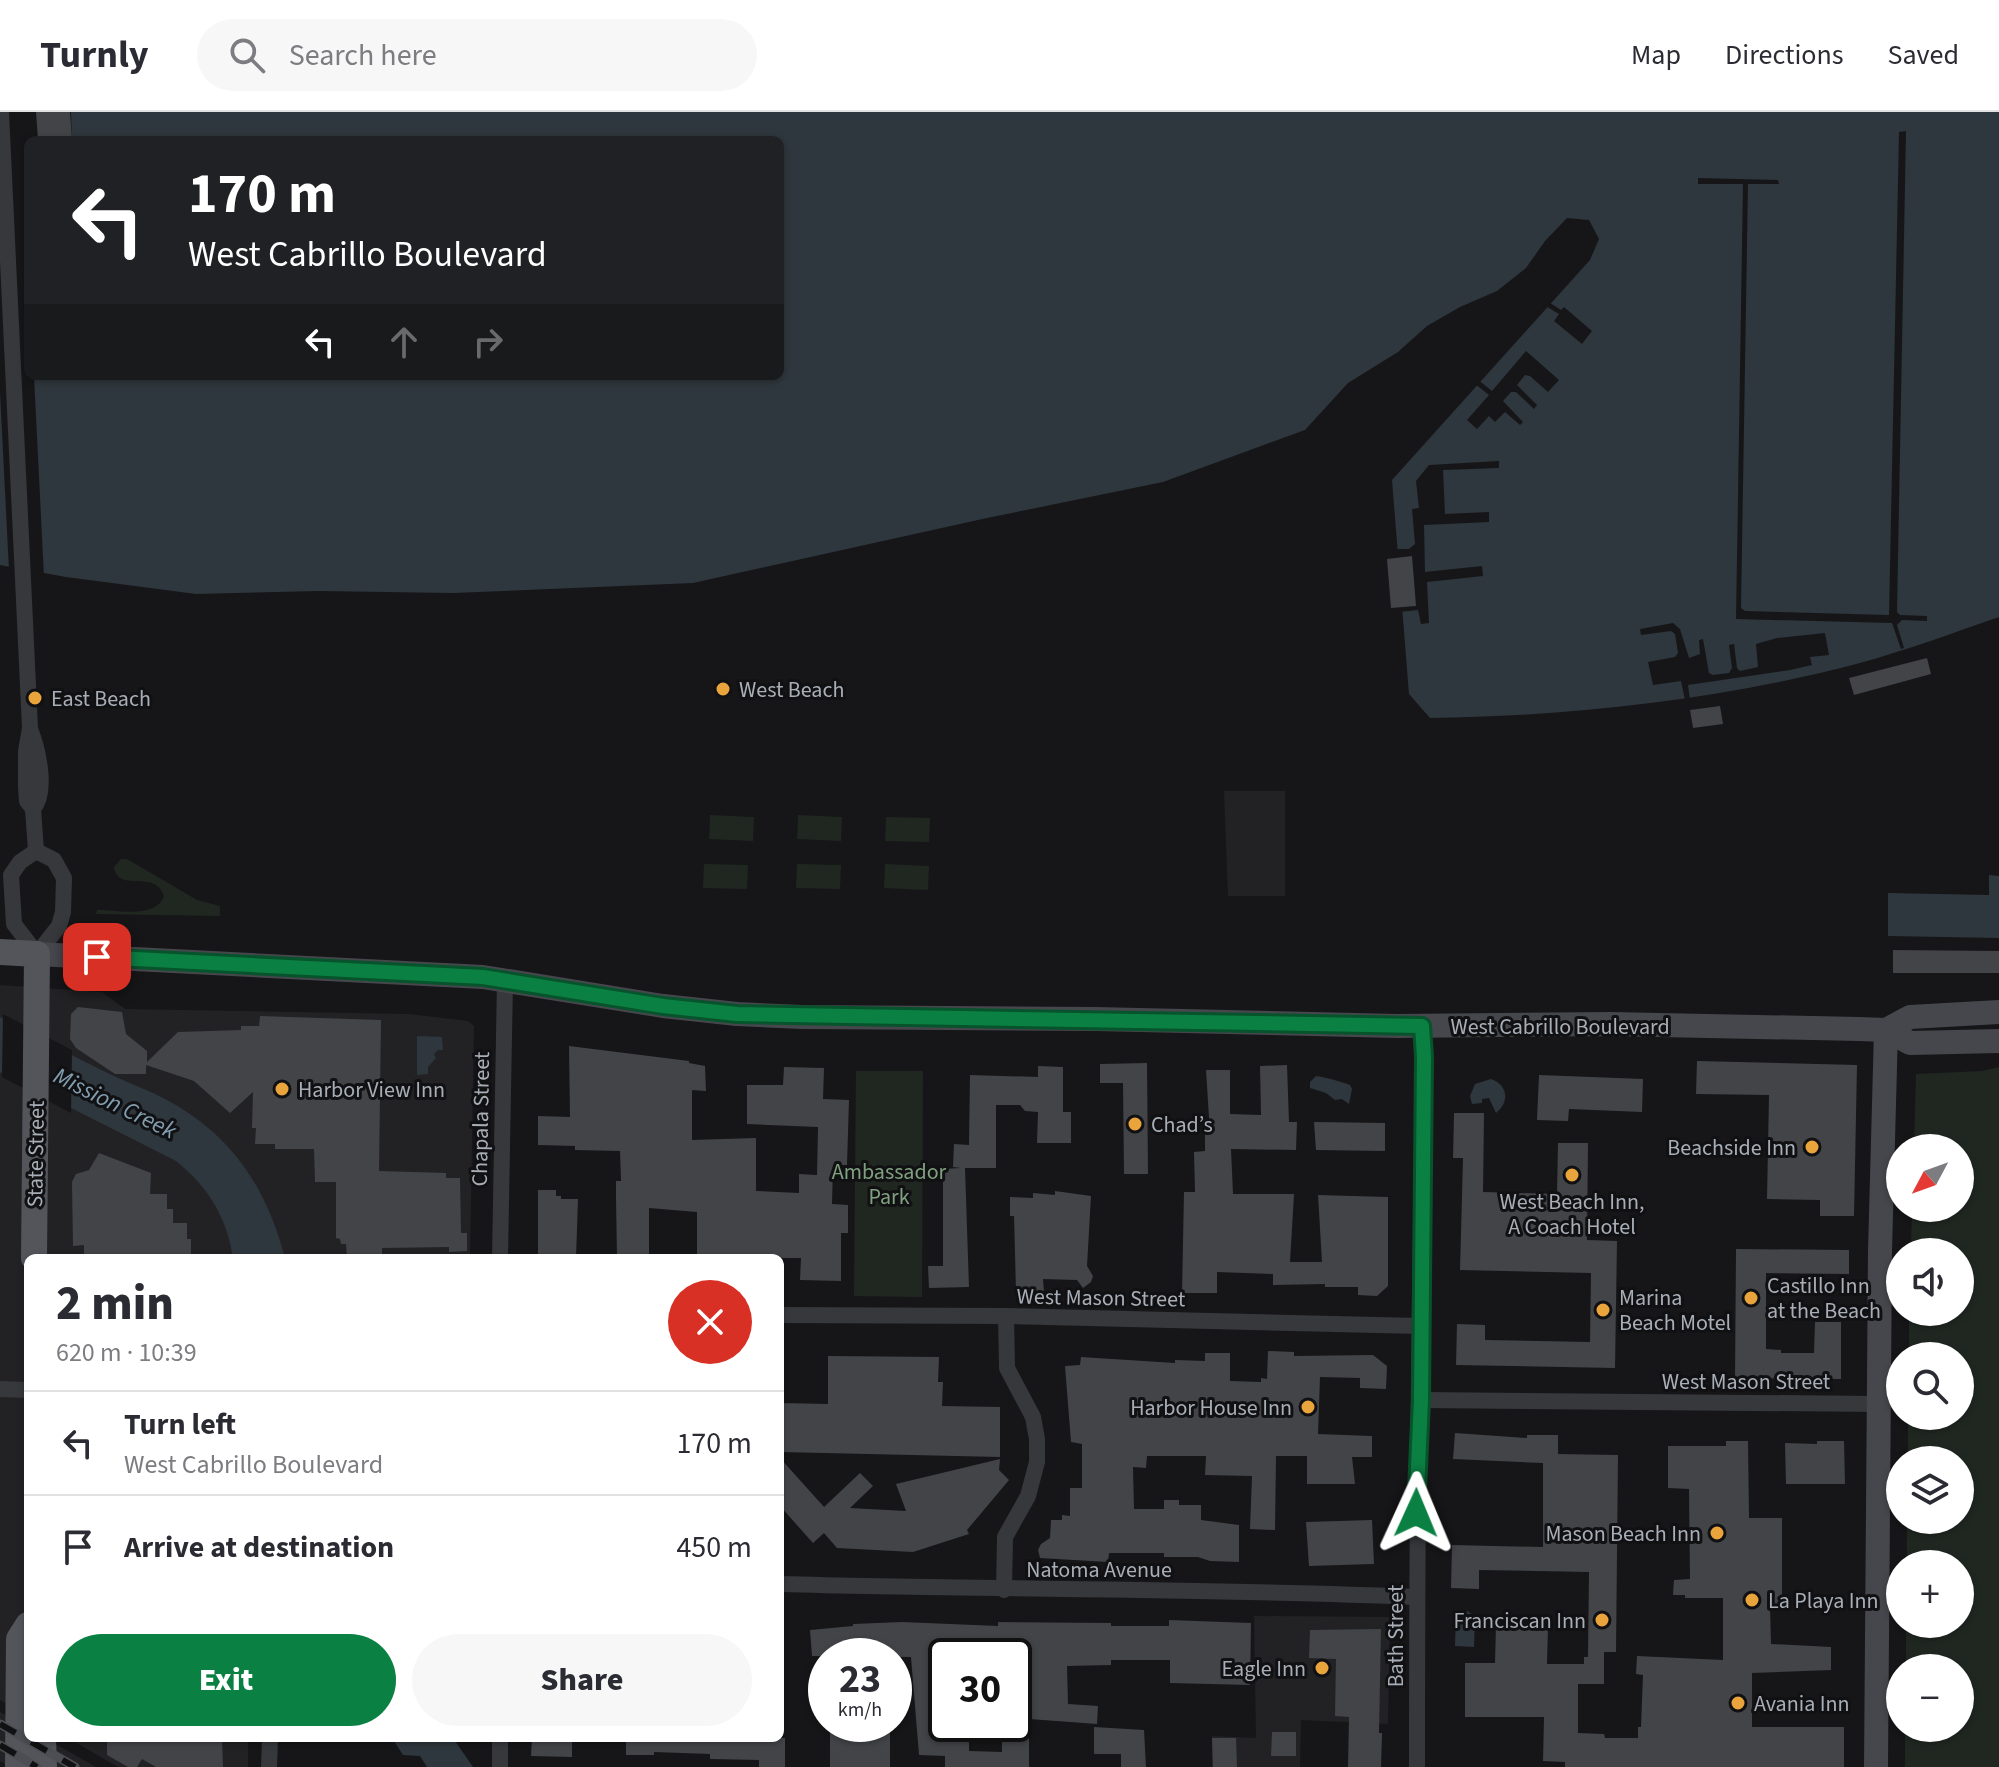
<!DOCTYPE html>
<meta charset="utf-8">
<style>
:root{--surface:#fff;--page:#f7f7f7;--text:#2b2b33;--muted:#7c7c81;--line:#e1e1e2;--accent:#0b8043}
body{margin:0;font-family:"Source Sans 3",sans-serif;background:var(--page);color:var(--text);height:100vh;display:flex;flex-direction:column;font-size:30px;white-space:nowrap}
*{box-sizing:border-box;margin:0}
p{font-size:26px;color:var(--muted)}
.icon{flex:none;width:44px;height:44px;fill:none;stroke:currentColor;stroke-width:2;stroke-linecap:round;stroke-linejoin:round}
.map{position:relative;flex:1;overflow:hidden}
.sheet{position:absolute;left:24px;top:1142px;width:760px;height:488px;display:flex;flex-direction:column;background:var(--surface);border-radius:12px;box-shadow:0 2px 6px #0004}
.sheet>*{flex:none}
.top-card{position:absolute;left:24px;top:24px;width:760px;height:244px;border-radius:12px;box-shadow:0 2px 6px #0004;background:#202124;color:#fff;overflow:hidden}
.needle{width:52px;rotate:229deg}
.tools{position:absolute;left:1886px;top:1022px;display:grid;gap:16px}
.tools a{display:grid;place-items:center;width:88px;height:88px;border-radius:50%;background:var(--surface);box-shadow:0 2px 6px #0004;font-size:40px}
.speed{position:absolute;left:808px;top:1526px;display:flex;gap:16px;font-size:40px;font-weight:700;text-align:center}
.speed>*{display:grid;place-content:center;width:104px;height:104px;border-radius:50%;background:var(--surface);box-shadow:0 2px 6px #0004;line-height:1}
.speed small{font-size:20px;font-weight:400}
.speed .limit{border:4px solid #111;border-radius:12px;background:#fff;color:#111}
.pin{position:absolute;display:grid;place-items:center;width:68px;height:68px;color:#fff;margin:-34px;border-radius:16px;box-shadow:0 4px 12px #0006}
.me{position:absolute;width:88px;margin:-44px;rotate:1deg;stroke-linejoin:round;filter:drop-shadow(0 0 6px #0008)}
.turn{display:flex;align-items:center;gap:28px;height:168px;padding:0 32px;font-size:36px}
.turn .icon{width:104px;height:104px;stroke-width:2.5}
.turn b{display:block;font-size:56px;line-height:68px}
.lanes{display:flex;align-items:center;height:76px;padding:0 32px;background:#0003;justify-content:center;gap:40px;direction:ltr}
.lanes .off{opacity:.35}
.round{display:grid;place-items:center;flex:none;width:84px;height:84px;border-radius:42px;background:var(--page)}
.overview{display:flex;align-items:center;justify-content:space-between;height:136px;padding:0 32px}
h1{font-size:48px;font-weight:800;line-height:60px}
.action{display:flex;gap:16px;margin-top:auto;padding:16px 32px}
.action a{flex:1;height:92px;border-radius:48px;background:var(--accent);color:#fff;font-size:32px;font-weight:800;line-height:92px;text-align:center}
.action a+a{background:var(--page);color:var(--text)}
ul{padding:0;list-style:none}
li{display:flex;align-items:center;gap:24px;height:104px;padding:0 32px;border-top:2px solid var(--line)}
li div{flex:1}
li b{display:block;font-size:30px}
li em{font-style:normal}
header{display:flex;align-items:center;gap:48px;box-sizing:border-box;height:112px;padding:0 40px;background:var(--surface);border-bottom:2px solid var(--line)}
header strong{font-size:38px}
nav{display:flex;gap:44px;margin-inline-start:auto;font-size:28px}
.search{width:560px;height:72px;background:var(--page);display:flex;align-items:center;gap:20px;box-sizing:border-box;padding:0 28px;border-radius:44px;color:var(--muted);font-size:30px}
.map>svg:first-child{display:block}
</style>
<header>
<strong>Turnly</strong>
<div class="search"><svg class="icon" aria-label="search" viewBox="0 0 24 24"><circle cx="10" cy="10" r="6"/><path d="M15 15l6 6"/></svg>Search here</div>
<nav><a>Map</a><a>Directions</a><a>Saved</a></nav>
</header>
<div class="map">
<svg width="1999" height="1655" viewBox="0 0 1999 1655">
<rect width="100%" height="100%" fill="#161618"/>
<g fill="#222225">
<polygon points="1224,679 1285,679 1285,784 1228,784"/>
<polygon points="0,873 102,880 125,897 409,902 468,909 474,914 470,1146 28,1146 28,1604 0,1588"/>
<polygon points="1254,1504 1390,1505 1388,1612 1301,1608 1300,1655 1212,1655 1212,1624 1256,1626"/>
<polygon points="0,1600 28,1616 28,1626 45,1626 96,1655 10,1655 0,1649"/>
<polygon points="68,1626 248,1626 248,1655 118,1655"/>
</g>
<g fill="#202721">
<polygon points="710,703 754,705 753,729 709,727"/>
<polygon points="798,703 842,705 841,729 797,727"/>
<polygon points="886,705 930,706 929,730 885,729"/>
<path d="M121 747H127L197 788 220 794V804L96 802 97 798C117 798 156 807 164 784 155 756 118 782 114 755Z"/>
<polygon points="704,752 748,753 747,777 703,776"/>
<polygon points="797,752 841,753 840,777 796,776"/>
<polygon points="885,752 929,754 928,778 884,776"/>
<polygon points="1999,955 1999,1655 1905,1655 1905,1616 1960,1616 1960,1556 1906,1556 1906,1512 1960,1512 1960,1452 1907,1452 1907,1408 1960,1408 1960,1348 1908,1348 1908,1304 1960,1304 1960,1244 1909,1244 1909,1200 1960,1200 1960,1140 1911,1140 1912,1096 1960,1096 1960,1036 1914,1036 1916,962 1982,959"/>
<polygon points="856,959 923,959 922,1185 854,1184"/>
</g>
<g fill="#2e373d" fill-rule="evenodd">
<path d="M0 0H1999V505C1953 521 1907 538 1860 551 1720 588 1574 604 1430 606L1409 582 1392 368 1590 148 1599 127 1589 108 1567 106 1545 129 1526 156 1497 179 1460 195 1427 214 1398 240 1348 271 1305 318 1163 370 987 406 693 471 453 481 318 479 196 482 66 465 0 453ZM28 28H780V264H28Z"/>
<polygon points="1989,763 1999,764 1999,826 1888,824 1888,781 1989,783"/>
<path d="M0 905C38 924 75 946 114 964 126 970 140 975 153 981 226 1015 265 1070 285 1146H233C227 1105 208 1075 176 1049L0 960Z"/>
<polygon points="417,924 442,925 443,938 438,938 434,942 436,946 428,955 428,962 417,963"/>
<path d="M1316 964C1329 966 1339 969 1350 973L1352 977 1349 992 1342 987 1335 988 1326 981 1310 976V970Z"/>
<path d="M1491 967C1508 973 1510 990 1496 1001L1489 986 1482 987V991L1472 992 1470 984 1475 972Z"/>
<polygon points="1467,1499 1475,1504 1474,1535 1455,1534 1456,1502"/>
<polygon points="392,1626 453,1626 473,1655 427,1655 420,1644 403,1643"/>
</g>
<g fill="#161618">
<polygon points="0,0 71,0 72,28 28,28 28,92 25,93 28,156 28,264 34,264 44,465 9,458 0,280"/>
<polygon points="1906,19 1897,500 1900,503 1927,504 1927,509 1902,508 1897,513 1904,536 1901,537 1892,511 1736,507 1743,72 1698,72 1698,66 1778,68 1779,72 1748,72 1741,496 1745,499 1889,503 1899,20"/>
<polygon points="1547,189 1561,198 1564,195 1592,219 1582,232 1554,209 1559,202 1544,193"/>
<polygon points="1526,239 1559,268 1548,280 1530,264 1525,263 1517,273 1537,293 1534,297 1516,280 1511,280 1503,289 1523,310 1520,313 1505,300 1495,310 1489,304 1477,317 1467,308 1489,283 1474,271 1477,267 1492,279"/>
<polygon points="1499,349 1499,356 1443,358 1445,402 1489,400 1489,410 1424,413 1425,460 1482,454 1483,464 1427,470 1429,511 1421,512 1418,498 1399,500 1394,437 1409,437 1415,432 1412,397 1419,396 1416,369 1429,353"/>
<polygon points="1673,511 1680,517 1689,546 1700,542 1699,528 1703,527 1709,561 1713,563 1729,561 1732,556 1729,533 1734,532 1737,556 1740,559 1758,555 1756,532 1777,526 1825,521 1829,543 1810,545 1812,553 1790,558 1688,573 1690,588 1685,588 1681,569 1653,573 1648,550 1675,545 1678,541 1675,522 1671,519 1641,523 1640,517"/>
<polygon points="3,902 72,938 71,1001 2,965"/>
</g>
<g fill="#424448" fill-rule="evenodd">
<polygon points="36,0 70,0 72,28 38,28"/>
<polygon points="1412,444 1416,494 1391,496 1387,447"/>
<polygon points="1927,546 1931,562 1854,583 1849,566"/>
<polygon points="1720,594 1723,612 1693,616 1690,598"/>
<polygon points="1893,838 1999,839 1999,861 1893,861"/>
<polygon points="78,895 122,900 126,922 147,939 147,950 178,920 241,918 241,914 259,914 260,904 381,908 379,1059 446,1061 446,1066 460,1066 461,1121 467,1121 467,1139 449,1140 449,1135 382,1136 382,1144 347,1145 346,1132 341,1132 340,1127 336,1126 336,1070 315,1070 314,1037 275,1037 275,1032 255,1032 256,1016 252,1016 253,980 230,1001 194,969 146,953 146,962 115,962 76,936 70,927 71,902"/>
<polygon points="569,934 689,949 689,951 705,954 706,979 692,978 692,1028 756,1026 756,1079 799,1081 799,1062 817,1063 818,1015 747,1012 747,973 783,973 784,955 824,956 823,987 849,988 847,1053 833,1053 832,1092 848,1093 848,1121 841,1121 841,1169 800,1168 801,1146 697,1146 697,1100 649,1096 649,1146 617,1146 616,1085 616,1069 621,1069 620,1039 575,1038 575,1034 538,1033 538,1004 570,1005"/>
<polygon points="1697,949 1857,953 1854,1104 1820,1104 1820,1088 1767,1087 1769,983 1696,982"/>
<polygon points="1147,951 1148,1062 1124,1062 1123,971 1100,971 1100,952"/>
<polygon points="1287,953 1289,1010 1297,1010 1296,1038 1231,1037 1233,1082 1294,1082 1290,1150 1322,1150 1318,1083 1388,1085 1388,1174 1377,1184 1358,1183 1358,1175 1325,1175 1325,1172 1273,1173 1273,1162 1217,1160 1217,1181 1182,1181 1184,1080 1195,1080 1194,1040 1205,1039 1205,1021 1210,1021 1206,958 1230,958 1230,1002 1261,1003 1260,954"/>
<polygon points="1038,954 1063,955 1063,1000 1071,1000 1071,1031 1037,1031 1038,1000 1025,999 1020,993 996,993 996,1056 965,1056 969,1175 929,1176 928,1154 943,1154 943,1057 961,1056 953,1055 954,1032 969,1033 970,963 1038,965"/>
<polygon points="1539,963 1643,967 1642,1000 1569,997 1568,1009 1537,1008"/>
<polygon points="1454,1001 1484,1001 1483,1080 1557,1082 1558,1031 1588,1031 1587,1128 1617,1129 1615,1256 1456,1253 1457,1212 1485,1213 1485,1228 1590,1230 1591,1161 1460,1158 1463,1046 1453,1046"/>
<polygon points="1314,1010 1385,1011 1385,1039 1316,1038"/>
<polygon points="99,1041 151,1061 150,1082 167,1082 167,1097 173,1097 173,1111 187,1111 187,1127 191,1127 191,1143 84,1142 84,1133 73,1134 72,1070 76,1062 89,1058"/>
<polygon points="538,1078 556,1078 556,1084 561,1084 561,1087 578,1087 576,1146 538,1146"/>
<polygon points="1055,1079 1091,1084 1087,1154 1093,1164 1091,1170 1083,1176 1077,1168 1043,1167 1044,1180 1016,1180 1014,1104 1010,1104 1010,1085 1033,1086 1033,1081 1055,1083"/>
<polygon points="1736,1137 1849,1138 1849,1162 1766,1161 1766,1237 1781,1238 1781,1241 1814,1241 1815,1210 1841,1210 1841,1267 1735,1266"/>
<polygon points="1268,1239 1294,1240 1294,1244 1373,1243 1387,1254 1386,1277 1360,1276 1360,1266 1320,1265 1318,1322 1372,1324 1372,1345 1352,1345 1355,1372 1307,1372 1307,1344 1276,1344 1275,1418 1250,1417 1252,1364 1205,1363 1206,1344 1147,1344 1146,1356 1133,1355 1134,1397 1164,1397 1164,1388 1179,1388 1179,1393 1201,1393 1201,1408 1239,1413 1239,1450 1210,1449 1198,1445 1164,1445 1164,1441 1109,1441 1108,1450 1040,1446 1038,1438 1041,1432 1050,1426 1051,1408 1062,1408 1062,1403 1070,1404 1070,1376 1082,1376 1082,1332 1071,1330 1065,1254 1080,1253 1081,1245 1175,1251 1175,1248 1205,1249 1205,1241 1230,1241 1230,1269 1261,1270 1261,1266 1267,1267"/>
<polygon points="828,1244 939,1245 938,1270 943,1270 942,1294 1000,1295 1000,1345 780,1340 780,1291 828,1292"/>
<polygon points="1455,1321 1527,1326 1527,1323 1558,1323 1558,1342 1618,1343 1616,1540 1604,1540 1604,1572 1578,1572 1578,1621 1604,1622 1605,1626 1638,1626 1638,1615 1641,1615 1643,1563 1636,1562 1637,1544 1723,1548 1723,1486 1685,1486 1685,1483 1673,1483 1674,1468 1690,1467 1689,1377 1668,1376 1668,1334 1726,1334 1726,1329 1748,1329 1749,1406 1782,1406 1782,1495 1770,1494 1771,1532 1831,1535 1831,1558 1752,1561 1752,1615 1844,1615 1844,1655 1565,1655 1565,1650 1543,1649 1544,1605 1465,1605 1465,1551 1495,1551 1496,1512 1548,1514 1547,1552 1584,1552 1584,1545 1588,1545 1589,1460 1479,1458 1479,1477 1451,1476 1452,1433 1543,1435 1543,1351 1453,1347"/>
<polygon points="1817,1329 1844,1329 1845,1372 1786,1372 1785,1331 1817,1332"/>
<polygon points="780,1346 824,1395 860,1361 873,1374 850,1396 906,1399 896,1372 1000,1347 999,1358 1009,1368 967,1418 969,1422 913,1440 837,1436 824,1421 813,1431 780,1394"/>
<polygon points="1372,1408 1374,1452 1309,1454 1306,1410"/>
<path d="M1169 1508 1251 1511 1250 1573 1170 1571V1548H1111V1553L1067 1554 1068 1592 1098 1594 1097 1612 1029 1607V1655H945V1644L919 1643 911 1545 812 1544 810 1518 853 1514V1512L902 1510 998 1514V1510L1111 1511V1514H1169ZM946 1544H1014V1617L1002 1615V1640L969 1639V1619L939 1614V1574H946Z"/>
<polygon points="1381,1517 1379,1621 1382,1621 1381,1655 1348,1655 1349,1605 1335,1604 1336,1547 1309,1546 1310,1518"/>
<polygon points="868,1612 890,1612 890,1655 830,1655 830,1613"/>
<polygon points="1094,1615 1144,1618 1146,1655 1121,1655 1121,1642 1094,1642"/>
<polygon points="1272,1620 1296,1620 1296,1644 1271,1644"/>
<polygon points="107,1626 222,1626 223,1655 156,1655 142,1647 137,1655 128,1655 107,1643"/>
<polygon points="532,1626 572,1626 572,1645 531,1644"/>
<polygon points="626,1626 785,1626 785,1655 759,1655 759,1648 710,1647 710,1642 654,1640 654,1643 626,1643"/>
<polygon points="1212,1626 1236,1626 1237,1655 1213,1655"/>
</g>
<g fill="none" stroke-linecap="round" stroke-linejoin="round">
<g stroke="#37383c" stroke-width="16">
<polyline points="1,0 30,616 26,639 26,675 27,689 33,697 36,739"/>
<path d="M30 617C38 637 48 680 33 697"/>
<polygon points="36,739 54,748 64,766 63,800 59,814 37,842 14,812 11,763 20,750"/>
<polyline points="500,1146 505,869"/>
<polyline points="780,1203 1006,1204 1420,1214"/>
<polyline points="0,1277 28,1278"/>
<polyline points="1421,1288 1879,1292"/>
<path d="M780 1472C992 1478 1205 1476 1417 1485"/>
<polyline points="1004,1478 1005,1425 1028,1384 1037,1350 1037,1327 1033,1305 1007,1256 1006,1204"/>
<polyline points="269,1655 270,1626"/>
<polyline points="500,1655 500,1626"/>
<path d="M1417 1655C1417 1418 1419 1181 1424 945L1422 914"/>
</g>
<g stroke="#45474c" stroke-width="24">
<polyline points="37,842 483,865 663,894 737,902 802,905 1095,907 1397,914 1611,912 1859,917 1886,918 1910,931 1999,929"/>
<polyline points="1886,918 1910,905 1999,900"/>
<polyline points="1876,1655 1880,1139 1886,918"/>
</g>
<g stroke="#53555b" stroke-width="26">
<polyline points="0,840 37,842 34,1146"/>
<polyline points="43,1626 44,1655"/>
<polyline points="18,1655 19,1527 28,1513"/>
</g>
<g stroke="#4c4e53" stroke-width="9">
<g id="rail">
<polyline points="0,1612 75,1655"/>
<polyline points="0,1633 37,1655"/>
</g>
</g>
<use href="#rail" stroke="#111113" stroke-width="6" stroke-dasharray="18" stroke-linecap="butt"/>
</g>
<g fill="none" stroke-linecap="round" stroke-linejoin="round">
<g stroke="#07532c" stroke-width="20">
<polyline id="route" points="97,845 483,865 663,894 737,902 1422,914 1424,945 1421,1288 1416,1401"/>
</g>
<use href="#route" stroke="#0b8043" stroke-width="14"/>
</g>
<g fill="#e9a43c" stroke="#111113" stroke-width="3">
<circle cx="723" cy="577" r="8"/>
<circle cx="35" cy="586" r="8"/>
<circle cx="282" cy="977" r="8"/>
<circle cx="1135" cy="1012" r="8"/>
<circle cx="1812" cy="1035" r="8"/>
<circle cx="1572" cy="1063" r="8"/>
<circle cx="1751" cy="1186" r="8"/>
<circle cx="1603" cy="1198" r="8"/>
<circle cx="1308" cy="1295" r="8"/>
<circle cx="1717" cy="1421" r="8"/>
<circle cx="1752" cy="1488" r="8"/>
<circle cx="1602" cy="1508" r="8"/>
<circle cx="1322" cy="1556" r="8"/>
<circle cx="1738" cy="1591" r="8"/>
</g>
<g text-anchor="middle" stroke-width="6" stroke-linejoin="round" paint-order="stroke">
<g font-size="22" fill="#a8aeb7" stroke="#111113" text-anchor="start">
<text x="739" y="585">West Beach</text>
<text x="51" y="594">East Beach</text>
<text x="298" y="985">Harbor View Inn</text>
<text x="1151" y="1020">Chad’s</text>
<text x="1796" y="1043" text-anchor="end">Beachside Inn</text>
<text x="1572" y="1097" text-anchor="middle">West Beach Inn,<tspan x="1572" dy="25">A Coach Hotel</tspan></text>
<text x="1767" y="1181">Castillo Inn<tspan x="1767" dy="25">at the Beach</tspan></text>
<text x="1619" y="1193">Marina<tspan x="1619" dy="25">Beach Motel</tspan></text>
<text x="1292" y="1303" text-anchor="end">Harbor House Inn</text>
<text x="1701" y="1429" text-anchor="end">Mason Beach Inn</text>
<text x="1768" y="1496">La Playa Inn</text>
<text x="1586" y="1516" text-anchor="end">Franciscan Inn</text>
<text x="1306" y="1564" text-anchor="end">Eagle Inn</text>
<text x="1754" y="1599">Avania Inn</text>
</g>
<g font-size="22" fill="#a8aeb7" stroke="#111113">
<text x="1560" y="922">West Cabrillo Boulevard</text>
<text transform="translate(480 1007) rotate(-89)" y="8">Chapala Street</text>
<text transform="translate(35 1042) rotate(-89)" y="8">State Street</text>
<text transform="translate(1101 1185) rotate(1)" y="8">West Mason Street</text>
<text x="1746" y="1277">West Mason Street</text>
<text x="1099" y="1465">Natoma Avenue</text>
<text transform="translate(1395 1524) rotate(-90)" y="8">Bath Street</text>
</g>
<g font-size="22" fill="#80a180" stroke="#111113">
<text x="889" y="1067">Ambassador<tspan x="889" dy="25">Park</tspan></text>
</g>
<g font-size="24" font-style="italic" fill="#819db0" stroke="#111113">
<text transform="translate(115 991) rotate(26)" y="8">Mission Creek</text>
</g>
</g>
</svg>
<div class="tools">
<a><svg class="needle" viewBox="-14 -14 28 28"><path d="M0-13l5 13h-10z" fill="#e53935"/><path d="M0 13l5-13h-10z" fill="#7c7c81"/></svg></a>
<a><svg class="icon" aria-label="sound" viewBox="0 0 24 24"><path d="M4 9h4l5-4v14l-5-4H4zM17 9q2 3 0 6"/></svg></a>
<a><svg class="icon" aria-label="search" viewBox="0 0 24 24"><circle cx="10" cy="10" r="6"/><path d="M15 15l6 6"/></svg></a>
<a><svg class="icon" aria-label="layers" viewBox="0 0 24 24"><path d="M12 4l9 5-9 5-9-5zM3 14l9 5 9-5"/></svg></a>
<a>+</a>
<a>−</a>
</div>
<div class="speed"><div>23<small>km/h</small></div><div class="limit">30</div></div>
<div class="pin" style="left:97px;top:845px;background:#d93025"><svg class="icon" aria-label="arrive" viewBox="0 0 24 24"><path d="M6 21V4h12l-3 4 3 4H6"/></svg></div>
<svg class="me" style="left:1416px;top:1401px" viewBox="-20 -20 40 40"><path d="M0-17L14 15 0 8-14 15z" fill="#0b8043" stroke="#fff" stroke-width="4"/></svg>
<div class="top-card">
<div class="turn"><svg class="icon" aria-label="left" viewBox="0 0 24 24"><path d="M17 20v-9H6M10 6l-5 5 5 5"/></svg><div><b>170 m</b>West Cabrillo Boulevard</div></div>
<div class="lanes"><svg class="icon" aria-label="left" viewBox="0 0 24 24"><path d="M17 20v-9H6M10 6l-5 5 5 5"/></svg><svg class="icon off" aria-label="ahead" viewBox="0 0 24 24"><path d="M12 20V5M6 11l6-6 6 6"/></svg><svg class="icon off" aria-label="right" viewBox="0 0 24 24"><path d="M7 20v-9h11M14 6l5 5-5 5"/></svg></div>
</div>
<section class="sheet">
<div class="overview"><div><h1>2 min</h1><p>620 m · 10:39</p></div><a class="round" style="background:#d93025;color:#fff"><svg class="icon" aria-label="close" viewBox="0 0 24 24"><path d="M6 6l12 12M18 6L6 18"/></svg></a></div>
<ul>
<li><svg class="icon" aria-label="left" viewBox="0 0 24 24"><path d="M17 20v-9H6M10 6l-5 5 5 5"/></svg><div><b>Turn left</b><p>West Cabrillo Boulevard</p></div><em>170 m</em></li>
<li><svg class="icon" aria-label="arrive" viewBox="0 0 24 24"><path d="M6 21V4h12l-3 4 3 4H6"/></svg><div><b>Arrive at destination</b></div><em>450 m</em></li>
</ul>
<div class="action"><a>Exit</a><a>Share</a></div>
</section>
</div>
